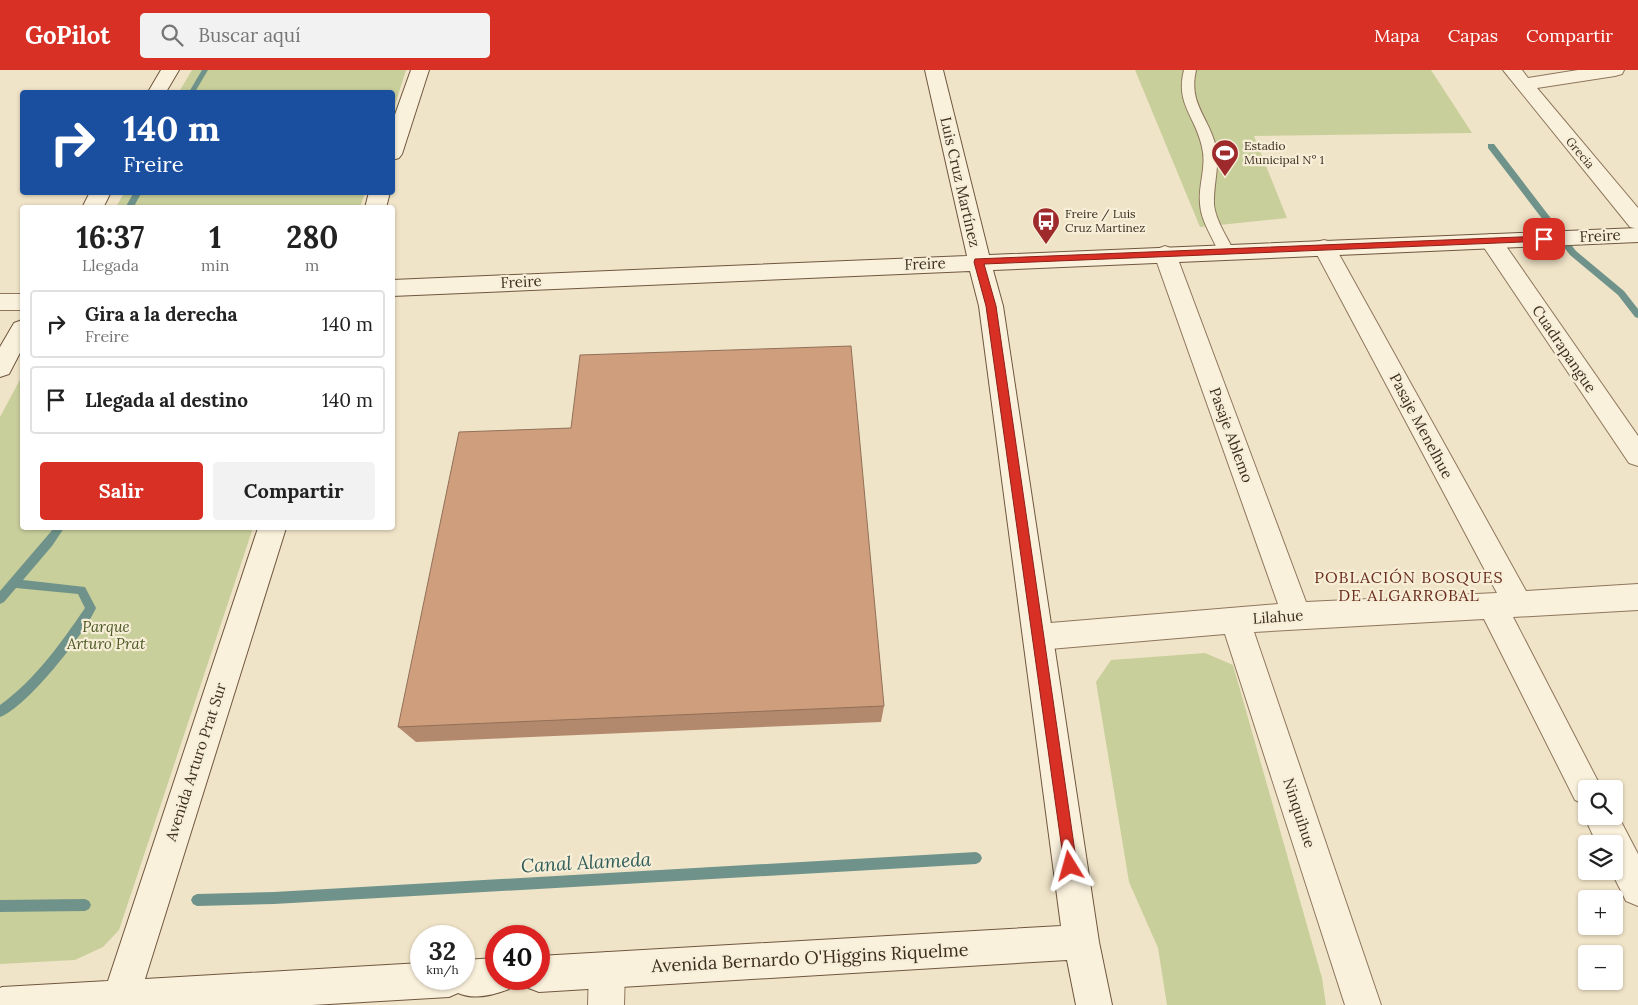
<!DOCTYPE html>
<html lang="es">
<meta charset="utf-8">
<style>
:root{--surface:#fff;--page:#f2f2f2;--text:#222;--muted:#767676;--line:#e0e0e0;--accent:#d93025}
body{margin:0;font-family:Lora,serif;background:var(--page);color:var(--text);height:100vh;display:flex;flex-direction:column;font-size:19px;white-space:nowrap}
*{box-sizing:border-box;margin:0}
p{font-size:16px;color:var(--muted)}
.icon{flex:none;width:28px;height:28px;fill:none;stroke:currentColor;stroke-width:2;stroke-linecap:round;stroke-linejoin:round}
.map{position:relative;flex:1;overflow:hidden}
.panel{position:absolute;left:20px;top:135px;width:375px;height:325px;display:flex;flex-direction:column;background:var(--surface);border-radius:5px;box-shadow:0 1px 4px #0004}
.panel>*{flex:none}
.top-card{position:absolute;left:20px;top:20px;width:375px;height:105px;border-radius:5px;box-shadow:0 1px 4px #0004;background:#1a4fa0;color:#fff;overflow:hidden}
.tools{position:absolute;left:1578px;top:710px;display:grid;gap:10px}
.tools a{display:grid;place-items:center;width:45px;height:45px;border-radius:5px;background:var(--surface);box-shadow:0 1px 4px #0004;font-size:25px}
.speed{position:absolute;left:410px;top:855px;display:flex;gap:10px;font-size:25px;font-weight:700;text-align:center}
.speed>*{display:grid;place-content:center;width:65px;height:65px;border-radius:50%;background:var(--surface);box-shadow:0 1px 4px #0004;line-height:1}
.speed small{font-size:12px;font-weight:400}
.speed .limit{border:8px solid #d22;background:#fff;color:#111}
.pin{position:absolute;display:grid;place-items:center;width:42px;height:42px;color:#fff;margin:-21px;border-radius:10px;box-shadow:0 2px 8px #0006}
.me{position:absolute;width:55px;margin:-28px;rotate:352deg;stroke-linejoin:round;filter:drop-shadow(0 0 4px #0008)}
.turn{display:flex;align-items:center;gap:18px;height:105px;padding:0 20px;font-size:22px}
.turn .icon{width:65px;height:65px;stroke-width:2.5}
.turn b{display:block;font-size:35px;line-height:42px}
.eta{display:flex;justify-content:space-evenly;align-items:center;height:85px;text-align:center}
.eta b{font-size:30px;font-weight:800;line-height:35px}
.button{display:flex;gap:10px;margin-top:auto;padding:10px 20px}
.button a{flex:1;height:58px;border-radius:5px;background:var(--accent);color:#fff;font-size:20px;font-weight:800;line-height:58px;text-align:center}
.button a+a{background:var(--page);color:var(--text)}
ul{padding:0;list-style:none}
li{display:flex;align-items:center;gap:15px;height:68px;margin:0 10px 8px;padding:0 10px;border:2px solid var(--line);border-radius:5px}
li div{flex:1}
li b{display:block;font-size:19px}
li em{font-style:normal}
header{display:flex;align-items:center;gap:30px;box-sizing:border-box;height:70px;padding:0 25px;background:var(--accent);color:#fff}
header strong{font-size:24px}
nav{display:flex;gap:28px;margin-inline-start:auto;font-size:18px}
.search{width:350px;height:45px;background:var(--page);display:flex;align-items:center;gap:12px;box-sizing:border-box;padding:0 18px;border-radius:5px;color:var(--muted);font-size:19px}
.map>svg:first-child{display:block}
</style>
<header>
<strong>GoPilot</strong>
<div class="search"><svg class="icon" aria-label="search" viewBox="0 0 24 24"><circle cx="10" cy="10" r="6"/><path d="M15 15l6 6"/></svg>Buscar aquí</div>
<nav><a>Mapa</a><a>Capas</a><a>Compartir</a></nav>
</header>
<div class="map">
<svg width="1638" height="935" viewBox="0 0 1638 935">
<rect width="100%" height="100%" fill="#f0e4c8"/>
<g fill="#c9cf9b">
<polygon points="192,0 406,0 393,41 392,22 179,22"/>
<polygon points="1135,0 1431,0 1472,63 1254,66 1287,148 1200,157"/>
<polygon points="124,123 124,122 365,123 360,137 116,137"/>
<polygon points="22,306 22,458 253,458 119,860 103,877 75,890 0,894 0,347"/>
<polygon points="1205,583 1233,595 1322,908 1326,935 1167,935 1158,878 1129,812 1096,612 1111,590"/>
</g>
<g fill="none" stroke-linecap="round" stroke-linejoin="round">
<g fill="#6f938a" fill-rule="evenodd">
<polygon points="202,0 208,0 195,22 189,22"/>
<polygon points="1488,74 1494,74 1576,181 1624,221 1638,239 1638,248 1635,247 1618,225 1570,185 1488,78"/>
<polygon points="134,122 142,122 133,138 125,138"/>
<path d="M54 458H64L52 476 23 510 85 517 96 538C84 565 27 637 0 647V635C35 610 61 573 85 538L78 524 16 518 4 532 0 534V521Z"/>
<polygon points="976,782 980,784 982,788 980,792 976,794 274,834 197,836 193,834 191,830 193,826 197,824 274,822"/>
<polygon points="85,829 89,831 91,835 89,839 85,841 0,842 0,830"/>
</g>
<g stroke="#8d765c" stroke-width="2">
<path id="lane" d="M1184 0H1196C1188 34 1209 47 1216 77 1220 96 1213 115 1214 135 1216 151 1227 167 1234 181L1231 185H1221L1218 181C1212 166 1201 151 1200 134 1198 115 1207 96 1202 77 1196 47 1175 34 1184 0Z"/>
</g>
<g stroke="#8d765c" stroke-width="2">
<g id="street">
<polygon points="1503,0 1522,0 1528,8 1578,0 1624,0 1622,4 1615,6 1537,18 1638,138 1638,159 1630,157"/>
<polygon points="1491,164 1499,166 1638,366 1638,396 1629,393 1483,176 1480,171 1483,166"/>
<polygon points="1324,170 1332,172 1335,177 1526,521 1638,514 1638,540 1513,547 1602,719 1586,719 1586,735 1575,730 1484,549 1254,562 1381,935 1345,935 1225,564 1038,580 1028,576 1023,567 1028,558 1038,554 1278,534 1154,184 1157,179 1165,176 1173,179 1176,184 1306,532 1497,523 1313,177 1316,172"/>
<rect x="0" y="224" width="22" height="16"/>
<polygon points="1614,738 1638,784 1638,836 1626,831 1611,801 1614,801 1614,774 1597,774 1584,746 1586,740 1586,746 1614,746"/>
<polygon points="607,882 620,887 625,900 624,935 588,935 589,900 594,887"/>
</g>
</g>
<g stroke="#6f573f" stroke-width="2">
<g id="secondary">
<polygon points="161,0 179,0 166,22 148,22"/>
<polygon points="411,0 429,0 402,84 399,88 392,90 392,53"/>
<polygon points="925,0 943,0 989,185 1638,158 1638,172 993,200 1003,236 1099,872 1112,935 1076,935 1067,890 539,922 526,917 523,909 539,909 539,886 1061,856 979,236 970,201 392,226 392,210 967,186"/>
<polygon points="90,122 111,122 103,138 82,138"/>
<polygon points="369,122 390,122 386,138 365,138"/>
<polygon points="22,250 22,279 9,304 0,307 0,277 14,253"/>
<path d="M258 458H286L145 909 421 893V909H464V890L496 888V909H513L509 919C494 925 473 930 458 923L449 927 312 935H0V918L2 917 108 911Z"/>
</g>
</g>
<use href="#lane" fill="#faf1dc" fill-rule="evenodd"/>
<use href="#street" fill="#faf1dc" fill-rule="evenodd"/>
<use href="#secondary" fill="#faf1dc" fill-rule="evenodd"/>
</g>
<polygon fill="#b2896c" points="571,358 884,636 881,652 416,672 398,657"/>
<polygon fill="#cf9f7d" stroke="#916f58" points="851,276 884,636 398,657 459,362 571,358 580,285"/>
<polygon fill="#d93025" stroke="#8d1f18" points="1544,166 1547,167 1547,171 984,194 996,236 1077,796 1075,801 1070,803 1065,801 986,236 974,192 975,189"/>
<defs>
<g id="stadium-pin" transform="scale(1.4375)"><path d="M0 17L-7.5 6A9.5 9.5 0 1 1 7.5 6Z" fill="#9e2a2b" stroke="#f7eed8"/><path d="M0-5a6.5 5 0 1 0 0 10a6.5 5 0 1 0 0-10ZM-3.5-1.8h7v3.6h-7Z" fill="#fff"/></g>
<g id="bus-pin" transform="scale(1.4375)"><path d="M0 17L-7.5 6A9.5 9.5 0 1 1 7.5 6Z" fill="#9e2a2b" stroke="#f7eed8"/><path d="M-5-6H5V4H4V6H2V4H-2V6H-4V4H-5ZM-3.5-4V0h7V-4ZM-3.5 1.2v1.5H-2V1.2ZM2 1.2v1.5H3.5V1.2Z" fill="#fff"/></g>
</defs>
<g fill-rule="evenodd">
<use href="#stadium-pin" x="1225" y="83"/>
<use href="#bus-pin" x="1046" y="151"/>
</g>
<g text-anchor="middle" stroke-width="4.5" stroke-linejoin="round" paint-order="stroke">
<g font-size="12" fill="#3d2e20" stroke="#f7eed8" text-anchor="start">
<text x="1244" y="80">Estadio<tspan x="1244" dy="14">Municipal Nº 1</tspan></text>
<text x="1065" y="148">Freire / Luis<tspan x="1065" dy="14">Cruz Martinez</tspan></text>
</g>
<g font-size="12" fill="#3d2e20" stroke="#f7eed8">
<text transform="translate(1580 83) rotate(50)" y="4">Grecia</text>
</g>
<g font-size="15" fill="#3d2e20" stroke="#f7eed8">
<text transform="translate(960 112) rotate(77)" y="5">Luis Cruz Martínez</text>
<text transform="translate(1600 166) rotate(-3)" y="5">Freire</text>
<text transform="translate(925 194) rotate(-2)" y="5">Freire</text>
<text transform="translate(521 212) rotate(-3)" y="5">Freire</text>
<text transform="translate(1564 279) rotate(56)" y="5">Cuadrapangue</text>
<text transform="translate(1421 356) rotate(62)" y="5">Pasaje Menelhue</text>
<text transform="translate(1231 365) rotate(70)" y="5">Pasaje Ablemo</text>
<text transform="translate(1278 547) rotate(-4)" y="5">Lilahue</text>
<text transform="translate(196 692) rotate(-72)" y="5">Avenida Arturo Prat Sur</text>
<text transform="translate(1299 743) rotate(72)" y="5">Ninquihue</text>
</g>
<g font-size="15" font-style="italic" fill="#4d5a26" stroke="#f7eed8">
<text x="106" y="562">Parque<tspan x="106" dy="17">Arturo Prat</tspan></text>
</g>
<g font-size="16" letter-spacing="1" fill="#6b2e1e" stroke="#f7eed8">
<text x="1409" y="513">POBLACIÓN BOSQUES<tspan x="1409" dy="18">DE ALGARROBAL</tspan></text>
</g>
<g font-size="18" fill="#3d2e20" stroke="#f7eed8">
<text transform="translate(810 888) rotate(-3)" y="6">Avenida Bernardo O'Higgins Riquelme</text>
</g>
<g font-size="19" font-style="italic" fill="#2f5d5a" stroke="#f7eed8">
<text transform="translate(586 792) rotate(-3)" y="7">Canal Alameda</text>
</g>
</g>
</svg>
<div class="tools">
<a><svg class="icon" aria-label="search" viewBox="0 0 24 24"><circle cx="10" cy="10" r="6"/><path d="M15 15l6 6"/></svg></a>
<a><svg class="icon" aria-label="layers" viewBox="0 0 24 24"><path d="M12 4l9 5-9 5-9-5zM3 14l9 5 9-5"/></svg></a>
<a>+</a>
<a>−</a>
</div>
<div class="speed"><div>32<small>km/h</small></div><div class="limit">40</div></div>
<div class="pin" style="left:1544px;top:169px;background:#d93025"><svg class="icon" aria-label="arrive" viewBox="0 0 24 24"><path d="M6 21V4h12l-3 4 3 4H6"/></svg></div>
<svg class="me" style="left:1070px;top:796px" viewBox="-20 -20 40 40"><path d="M0-17L14 15 0 8-14 15z" fill="#d93025" stroke="#fff" stroke-width="4"/></svg>
<div class="top-card">
<div class="turn"><svg class="icon" aria-label="right" viewBox="0 0 24 24"><path d="M7 20v-9h11M14 6l5 5-5 5"/></svg><div><b>140 m</b>Freire</div></div>
</div>
<section class="panel">
<div class="eta">
<div><b>16:37</b><p>Llegada</p></div>
<div><b>1</b><p>min</p></div>
<div><b>280</b><p>m</p></div>
</div>
<ul>
<li><svg class="icon" aria-label="right" viewBox="0 0 24 24"><path d="M7 20v-9h11M14 6l5 5-5 5"/></svg><div><b>Gira a la derecha</b><p>Freire</p></div><em>140 m</em></li>
<li><svg class="icon" aria-label="arrive" viewBox="0 0 24 24"><path d="M6 21V4h12l-3 4 3 4H6"/></svg><div><b>Llegada al destino</b></div><em>140 m</em></li>
</ul>
<div class="button"><a>Salir</a><a>Compartir</a></div>
</section>
</div>
